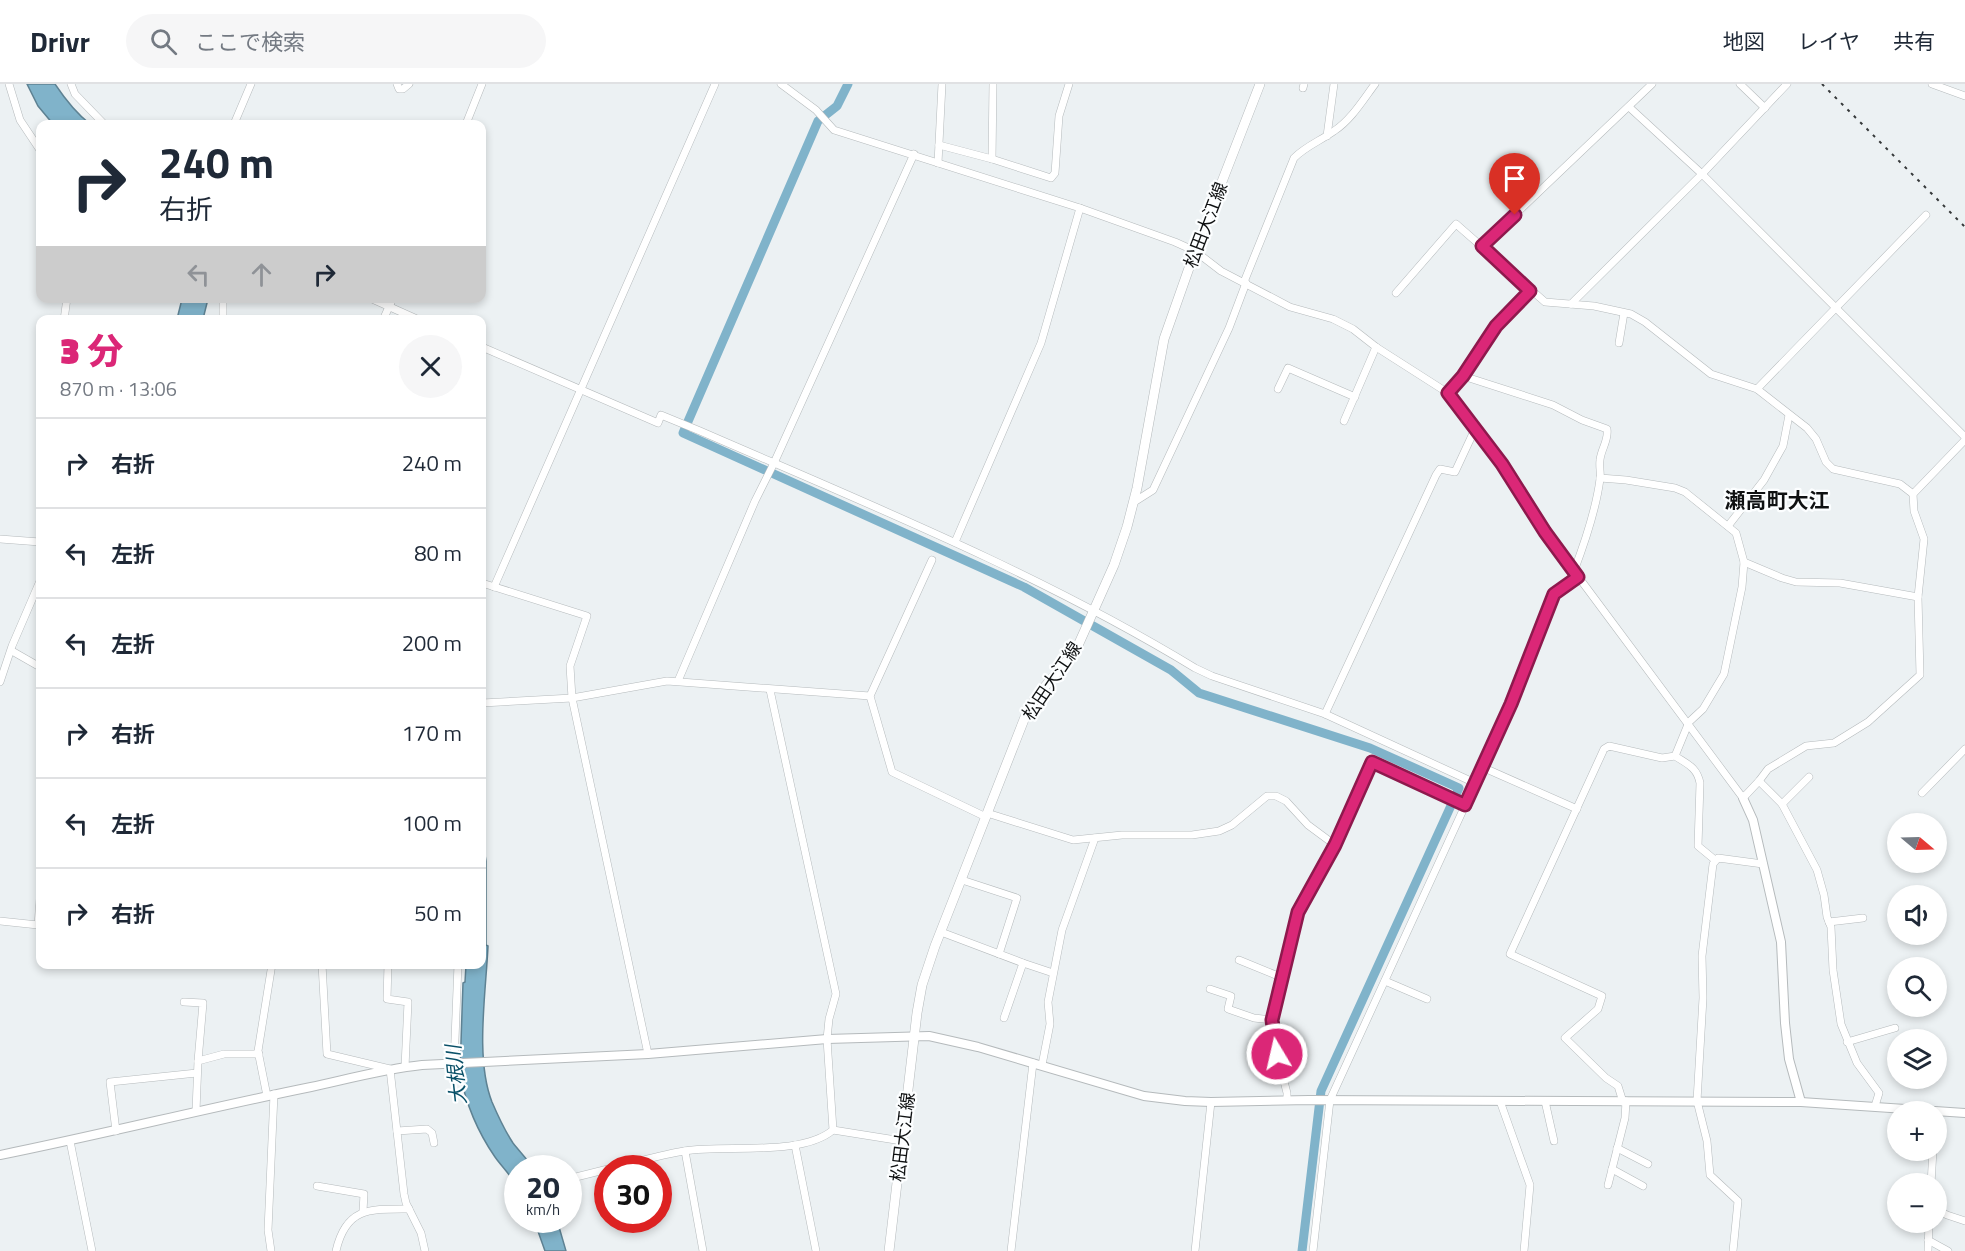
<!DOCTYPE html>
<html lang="ja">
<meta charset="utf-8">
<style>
:root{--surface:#fff;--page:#f6f6f7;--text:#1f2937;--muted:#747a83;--line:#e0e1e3;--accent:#db2777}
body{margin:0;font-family:"Titillium Web","Noto Sans JP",sans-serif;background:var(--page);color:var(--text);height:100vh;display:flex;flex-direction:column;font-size:22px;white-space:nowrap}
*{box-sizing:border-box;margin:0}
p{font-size:20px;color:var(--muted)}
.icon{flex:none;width:33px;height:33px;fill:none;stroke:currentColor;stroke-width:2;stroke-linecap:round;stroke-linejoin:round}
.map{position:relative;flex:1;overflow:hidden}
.sheet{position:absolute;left:36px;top:231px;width:450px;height:654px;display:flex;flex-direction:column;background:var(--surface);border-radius:12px;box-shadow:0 3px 9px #0003}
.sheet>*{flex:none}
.guide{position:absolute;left:36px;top:36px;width:450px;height:183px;border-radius:12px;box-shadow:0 3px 9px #0003;background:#fff;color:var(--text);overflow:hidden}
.needle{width:39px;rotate:109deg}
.controls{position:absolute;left:1887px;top:729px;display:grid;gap:12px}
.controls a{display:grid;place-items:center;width:60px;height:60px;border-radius:50%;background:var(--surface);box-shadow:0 3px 9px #0003;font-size:30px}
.speed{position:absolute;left:504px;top:1071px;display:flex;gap:12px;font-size:30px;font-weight:700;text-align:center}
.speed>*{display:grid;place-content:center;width:78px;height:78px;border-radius:50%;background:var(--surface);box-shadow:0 3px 9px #0003;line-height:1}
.speed small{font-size:15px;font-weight:400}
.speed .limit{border:9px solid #d22;background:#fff;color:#111}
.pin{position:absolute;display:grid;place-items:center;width:51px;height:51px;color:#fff;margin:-62px -26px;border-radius:50% 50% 50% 0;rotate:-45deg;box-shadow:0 0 6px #0007}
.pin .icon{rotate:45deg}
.me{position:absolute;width:66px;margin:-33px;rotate:351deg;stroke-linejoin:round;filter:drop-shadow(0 0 4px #0008)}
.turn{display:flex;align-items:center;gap:21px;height:126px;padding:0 24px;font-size:27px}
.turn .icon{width:78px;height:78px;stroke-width:2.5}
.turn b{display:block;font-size:42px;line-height:51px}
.lanes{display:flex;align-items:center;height:57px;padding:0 24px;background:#0003;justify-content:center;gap:30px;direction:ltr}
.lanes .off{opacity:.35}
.round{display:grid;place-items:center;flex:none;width:63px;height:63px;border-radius:32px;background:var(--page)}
.head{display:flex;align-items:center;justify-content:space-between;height:102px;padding:0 24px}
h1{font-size:36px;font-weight:800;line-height:45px;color:var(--accent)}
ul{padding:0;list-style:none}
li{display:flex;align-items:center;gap:18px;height:90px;padding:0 24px;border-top:2px solid var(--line)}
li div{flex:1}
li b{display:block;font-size:22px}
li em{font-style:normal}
header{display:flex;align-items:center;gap:36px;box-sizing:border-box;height:84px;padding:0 30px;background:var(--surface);border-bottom:2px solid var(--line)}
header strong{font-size:28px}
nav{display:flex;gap:33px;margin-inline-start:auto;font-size:21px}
.search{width:420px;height:54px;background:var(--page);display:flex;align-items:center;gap:15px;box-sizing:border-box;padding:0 21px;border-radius:33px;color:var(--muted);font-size:22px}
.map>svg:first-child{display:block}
</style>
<header>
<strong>Drivr</strong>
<div class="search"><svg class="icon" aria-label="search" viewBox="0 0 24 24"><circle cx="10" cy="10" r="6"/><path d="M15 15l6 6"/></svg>ここで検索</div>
<nav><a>地図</a><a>レイヤ</a><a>共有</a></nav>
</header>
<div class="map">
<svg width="1965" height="1167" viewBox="0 0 1965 1167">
<rect width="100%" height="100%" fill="#ecf1f3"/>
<g fill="#80b3ca" stroke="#5e8293" stroke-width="1.5">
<path d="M27 0H55C65 15 76 29 90 40H53L38 22Z"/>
<polygon points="182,215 208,215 203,235 177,235"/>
<path d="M482 752 486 777V861L488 862C486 908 475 975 492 1018 498 1032 505 1047 513 1059 520 1068 527 1075 533 1084H518L517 1105 516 1106 517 1103C511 1091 502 1083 495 1073 477 1047 466 1020 460 990L458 989 460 988 463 899 465 898 466 881 482 880Z"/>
<polygon points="534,1136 557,1136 566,1167 545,1167"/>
</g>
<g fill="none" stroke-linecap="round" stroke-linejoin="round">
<polyline stroke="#80b3ca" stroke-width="9" points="848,0 837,22 818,37 683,349 1024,503 1171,586 1199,609 1370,664 1459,704 1321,1007 1302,1167"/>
<g stroke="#b5babc" stroke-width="8">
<g id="minor">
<polyline points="9,0 20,36 40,66"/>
<polyline points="71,0 75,10 104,40"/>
<polyline points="397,0 399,5 403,5 409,0"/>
<polyline points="781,0 816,26 834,46 1080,124 1175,158 1195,167 1221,187 1290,223 1333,235 1353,245 1376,263 1448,309 1502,380 1545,448 1743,714 1759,697 1768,685 1806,662 1834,659 1868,638 1920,591 1918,513 1924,455 1914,427 1913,410 1965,356"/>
<polyline points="1740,0 1765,24"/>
<polyline points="1932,0 1965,12"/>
<polyline points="1303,4 1304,0"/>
<polyline points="1629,23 1702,90 1965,353"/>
<polyline points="234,40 251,0"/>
<polyline points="466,40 482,0"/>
<polyline points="1327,52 1334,0"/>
<polyline points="939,61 992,75 1051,94 1055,89 1059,32 1069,0"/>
<polyline points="992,75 993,0"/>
<polyline points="938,79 942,0"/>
<polyline points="1482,162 1652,0"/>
<path d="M1244 198 1294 74C1306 62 1320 57 1334 47 1351 36 1363 16 1375 0"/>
<polyline points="1396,209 1456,140 1545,218 1594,222 1631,230 1645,238 1711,290 1757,305 1807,344 1816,355 1826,378 1833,385 1900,400 1913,410"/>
<polyline points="370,214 419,236"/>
<polyline points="1571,220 1702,90 1787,0"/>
<polyline points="64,236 67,214"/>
<polyline points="223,236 223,214"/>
<polyline points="383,236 393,214"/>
<polyline points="1619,259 1624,229"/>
<path d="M482 263 658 339 661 331 700 347C868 420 1039 489 1195 584L1212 592 1325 630 1475 699"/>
<path d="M1463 292 1553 321 1582 336 1607 345C1609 356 1601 365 1600 376 1599 383 1601 389 1600 395 1596 426 1585 458 1574 487"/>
<polyline points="1278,305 1288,284 1355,313"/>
<polyline points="1757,305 1926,131"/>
<polyline points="1448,309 1463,292 1496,242 1530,207"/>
<polyline points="1344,337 1376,263"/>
<polyline points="1600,394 1626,396 1675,404 1685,408 1736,449 1744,478 1742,503 1724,590 1703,625 1689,638 1675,672"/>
<polyline points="1134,418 1153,406 1229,244 1246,199"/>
<polyline points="1728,442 1764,396 1783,362 1789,331"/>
<polyline points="0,455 40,458"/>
<polyline points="955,458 1041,259 1080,124"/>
<polyline points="932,476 870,612 892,688 986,733"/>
<polyline points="1744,478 1782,494 1796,498 1840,499 1918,513"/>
<polyline points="482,499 587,532 570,582 572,614 648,970"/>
<polyline points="494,503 715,0"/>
<polyline points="12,567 40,583"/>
<polyline points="678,597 755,417 774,379 914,70"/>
<polyline points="0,598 12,562 40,497"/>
<polyline points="482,619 572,614 667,597 870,612"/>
<polyline points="1325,630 1436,391 1440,385 1455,388 1475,345"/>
<polyline points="1482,683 1577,725"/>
<polyline points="1759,697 1782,720 1817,786 1824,811 1827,833 1831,843 1833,886 1841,940 1857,979 1879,1009 1875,1022"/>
<polyline points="1922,709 1965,665"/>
<polyline points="1782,720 1809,693"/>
<polyline points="987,729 1073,756 1122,751 1192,751 1219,747 1232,741 1267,712 1276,712 1286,717 1308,741 1335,761"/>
<polyline points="962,796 1017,814 999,870"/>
<polyline points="0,837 38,841 40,815"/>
<polyline points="1829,838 1863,834"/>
<polyline points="941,848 1023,879 1004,934"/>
<polyline points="1239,876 1283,894"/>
<polyline points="1023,879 1053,889"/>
<polyline points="322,880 327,970 390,985 404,1110 406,1119 421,1149 425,1167"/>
<polyline points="388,880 387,915 408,918 405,983"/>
<polyline points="1385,897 1427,915"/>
<polyline points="1210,905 1231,912 1228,925 1254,934 1272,936"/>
<polyline points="184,918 203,919 198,977"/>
<polyline points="1847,958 1895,944"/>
<polyline points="454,980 458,880"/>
<polyline points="1042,981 1050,940 1048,918 1062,846 1095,754"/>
<polyline points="267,1012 258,967 272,880"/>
<polyline points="1287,1016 1287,1009 1277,970 1272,936 1298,829 1335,761 1372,678 1465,721"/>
<polyline points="1500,1017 1530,1101 1524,1167"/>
<polyline points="1545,1017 1554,1057"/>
<path d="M1623 1018 1618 1002 1606 994 1565 954 1598 925 1602 912 1510 870 1604 665 1609 662 1662 674 1675 672C1687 680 1697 683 1700 699L1698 762 1715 776"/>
<polyline points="196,1027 198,977 224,970 259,970"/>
<polyline points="833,1046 902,1057"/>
<polyline points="116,1047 110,998 197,989"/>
<polyline points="397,1047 427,1045 432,1049 434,1059"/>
<polyline points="70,1057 92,1167"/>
<polyline points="795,1061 816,1167"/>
<polyline points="1617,1064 1648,1080"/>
<polyline points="685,1067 703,1167"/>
<path d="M611 1084C635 1079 659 1071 684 1067 725 1060 801 1073 833 1046L827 955 829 935 836 910 770 606"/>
<polyline points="1612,1085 1643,1102"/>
<polyline points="568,1095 608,1085"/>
<polyline points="1931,1100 1933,1066"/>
<polyline points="1608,1101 1625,1034 1626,1017"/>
<polyline points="317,1102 364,1110 363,1127"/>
<polyline points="1936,1125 1947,1131 1965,1137"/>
<polyline points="1928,1156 1948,1167"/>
<polyline points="271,1167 268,1146 274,1010"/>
<path d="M336 1167C346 1123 370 1125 409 1125"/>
<polyline points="1011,1167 1033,979"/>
<polyline points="1195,1167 1211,1018"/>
<polyline points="1313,1167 1330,1016 1502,641 1554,510 1578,493"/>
<polyline points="1733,1167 1738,1117 1710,1091 1707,1057 1697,1017 1703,914 1702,872 1713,780 1718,774 1763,780"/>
<polyline points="1928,1167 1929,1138"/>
</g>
</g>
<g stroke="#b5babc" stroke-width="10">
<g id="tertiary">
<polyline points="1743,714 1753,736 1781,858 1785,939 1789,975 1801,1018"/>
<path d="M0 1071C104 1050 207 1024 311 1003 348 995 384 985 422 981L648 970 827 955 929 952 978 963 1144 1012 1185 1017 1211 1018 1309 1016 1801 1018 1965 1029"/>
</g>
</g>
<g stroke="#b5babc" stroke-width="10">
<polyline id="secondary" points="889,1167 917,929 922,901 935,862 1025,633 1036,613 1076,566 1114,481 1127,443 1137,404 1164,255 1195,167 1260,0"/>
</g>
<use href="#minor" stroke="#fff" stroke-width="7"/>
<use href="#tertiary" stroke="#fff" stroke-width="8"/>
<use href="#secondary" stroke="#fff" stroke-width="9"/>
<polyline stroke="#353839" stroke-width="2" stroke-dasharray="3 6" stroke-linecap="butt" points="1822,0 1965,143"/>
</g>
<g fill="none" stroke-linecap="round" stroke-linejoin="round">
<g stroke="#8e194d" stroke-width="15">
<polyline id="route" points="1277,970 1272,936 1298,828 1335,761 1372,678 1465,721 1511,620 1554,510 1578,493 1545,448 1502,380 1448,309 1463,292 1496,242 1530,207 1482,162 1515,131"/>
</g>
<use href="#route" stroke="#db2777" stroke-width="10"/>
</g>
<g text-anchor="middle" stroke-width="4.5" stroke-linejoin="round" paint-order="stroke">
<g font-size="18" fill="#0f1112" stroke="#fcfeff">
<text transform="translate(1206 141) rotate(-69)" y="6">松田大江線</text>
<text transform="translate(1052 597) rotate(-56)" y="6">松田大江線</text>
<text transform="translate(903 1053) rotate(-83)" y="6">松田大江線</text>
</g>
<g font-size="20" font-style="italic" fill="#095068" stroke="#fcfeff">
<text transform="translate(456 991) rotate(-96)" y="7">大根川</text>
</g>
<g font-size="21" font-weight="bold" fill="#0f1112" stroke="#fcfeff">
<text x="1777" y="424">瀬高町大江</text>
</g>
</g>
</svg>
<div class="controls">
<a><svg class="needle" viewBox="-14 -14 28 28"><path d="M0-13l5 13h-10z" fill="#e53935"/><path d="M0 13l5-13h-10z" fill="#747a83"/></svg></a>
<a><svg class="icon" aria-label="sound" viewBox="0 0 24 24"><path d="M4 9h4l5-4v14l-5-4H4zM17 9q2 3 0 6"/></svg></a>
<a><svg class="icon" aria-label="search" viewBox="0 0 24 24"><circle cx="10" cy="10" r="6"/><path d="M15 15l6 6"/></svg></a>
<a><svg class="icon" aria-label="layers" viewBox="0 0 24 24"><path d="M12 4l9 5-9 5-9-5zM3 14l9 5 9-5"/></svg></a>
<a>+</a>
<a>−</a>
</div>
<div class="speed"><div>20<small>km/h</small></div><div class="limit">30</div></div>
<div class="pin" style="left:1515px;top:131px;background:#d93025"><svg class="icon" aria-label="arrive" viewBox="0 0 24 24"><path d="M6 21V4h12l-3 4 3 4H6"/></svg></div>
<svg class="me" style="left:1277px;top:970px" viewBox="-20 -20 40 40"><circle r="17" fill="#db2777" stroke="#fff" stroke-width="3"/><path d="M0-11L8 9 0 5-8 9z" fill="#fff"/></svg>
<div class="guide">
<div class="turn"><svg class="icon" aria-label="right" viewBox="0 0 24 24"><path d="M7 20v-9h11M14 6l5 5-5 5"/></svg><div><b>240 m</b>右折</div></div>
<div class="lanes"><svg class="icon off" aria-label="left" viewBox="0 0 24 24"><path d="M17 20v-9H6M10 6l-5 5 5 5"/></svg><svg class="icon off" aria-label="ahead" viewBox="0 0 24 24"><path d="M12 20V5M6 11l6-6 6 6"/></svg><svg class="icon" aria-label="right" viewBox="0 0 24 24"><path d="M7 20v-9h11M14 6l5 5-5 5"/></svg></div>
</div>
<section class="sheet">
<div class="head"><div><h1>3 分</h1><p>870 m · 13:06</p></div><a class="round"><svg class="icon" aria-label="close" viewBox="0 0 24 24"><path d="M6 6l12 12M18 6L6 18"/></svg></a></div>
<ul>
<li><svg class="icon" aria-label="right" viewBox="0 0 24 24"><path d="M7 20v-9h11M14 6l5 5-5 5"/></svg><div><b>右折</b></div><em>240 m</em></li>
<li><svg class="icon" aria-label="left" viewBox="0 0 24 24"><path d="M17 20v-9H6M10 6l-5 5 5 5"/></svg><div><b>左折</b></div><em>80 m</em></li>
<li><svg class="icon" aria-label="left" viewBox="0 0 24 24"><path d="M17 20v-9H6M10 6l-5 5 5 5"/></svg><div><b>左折</b></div><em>200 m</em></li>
<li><svg class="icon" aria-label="right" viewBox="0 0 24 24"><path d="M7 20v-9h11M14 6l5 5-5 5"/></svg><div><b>右折</b></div><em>170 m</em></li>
<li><svg class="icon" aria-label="left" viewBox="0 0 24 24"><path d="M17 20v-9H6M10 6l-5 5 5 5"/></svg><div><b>左折</b></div><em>100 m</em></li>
<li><svg class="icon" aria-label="right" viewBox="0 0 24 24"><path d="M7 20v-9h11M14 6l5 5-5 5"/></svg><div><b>右折</b></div><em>50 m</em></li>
</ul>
</section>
</div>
